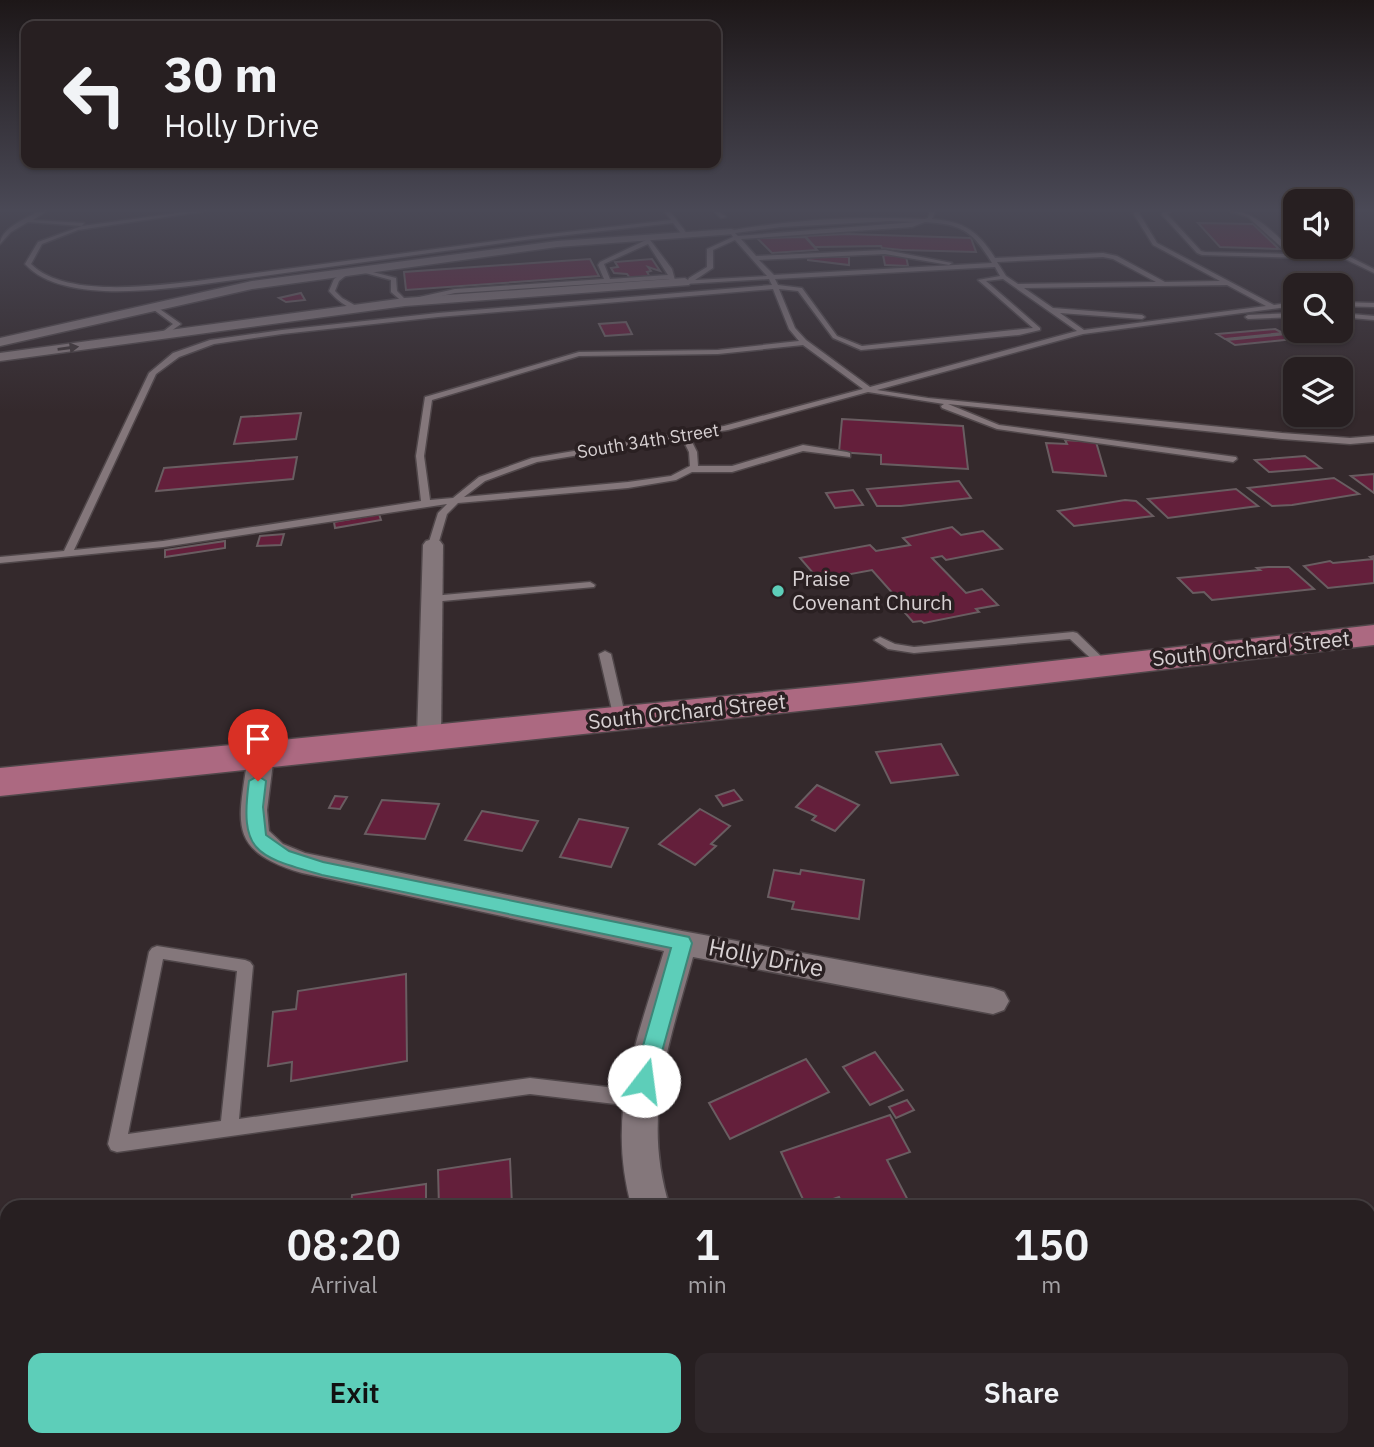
<!DOCTYPE html>
<style>
:root{--surface:#271f21;--page:#2f272a;--text:#f1f3f6;--muted:#a4a2a5;--line:#433d3f;--accent:#5dceb9}
body{margin:0;font-family:"IBM Plex Sans",sans-serif;background:var(--page);color:var(--text);height:100vh;display:flex;flex-direction:column;font-size:26px;white-space:nowrap}
*{box-sizing:border-box;margin:0}
p{font-size:23px;color:var(--muted)}
.icon{flex:none;width:38px;height:38px;fill:none;stroke:currentColor;stroke-width:2;stroke-linecap:round;stroke-linejoin:round}
.map{position:relative;flex:1;overflow:hidden}
.details{position:absolute;left:0px;top:1200px;width:1376px;height:247px;display:flex;flex-direction:column;background:var(--surface);border-radius:21px 21px 0 0;box-shadow:0 2px 5px #0004,0 0 0 2px var(--line)}
.details>*{flex:none}
.hud{position:absolute;left:21px;top:21px;width:700px;height:147px;border-radius:14px;box-shadow:0 2px 5px #0004,0 0 0 2px var(--line);background:#271f21;color:var(--text);overflow:hidden}
.buttons{position:absolute;left:1283px;top:189px;display:grid;gap:14px}
.buttons a{display:grid;place-items:center;width:70px;height:70px;border-radius:14px;background:var(--surface);box-shadow:0 2px 5px #0004,0 0 0 2px var(--line);font-size:35px}
.pin{position:absolute;display:grid;place-items:center;width:60px;height:60px;color:#fff;margin:-72px -30px;border-radius:50% 50% 50% 0;rotate:-45deg;box-shadow:0 0 7px #0007}
.pin .icon{rotate:45deg}
.me{position:absolute;width:77px;margin:-38px;rotate:15deg;stroke-linejoin:round;filter:drop-shadow(0 0 5px #0008)}
.turn{display:flex;align-items:center;gap:24px;height:147px;padding:0 28px;font-size:32px}
.turn .icon{width:91px;height:91px;stroke-width:2.5}
.turn b{display:block;font-size:49px;line-height:60px}
.eta{display:flex;justify-content:space-evenly;align-items:center;height:119px;text-align:center}
.eta b{font-size:42px;font-weight:600;line-height:49px}
.action{display:flex;gap:14px;margin-top:auto;padding:14px 28px}
.action a{flex:1;height:80px;border-radius:14px;background:var(--accent);color:#111;font-size:28px;font-weight:600;line-height:80px;text-align:center}
.action a+a{background:var(--page);color:var(--text)}
.map>svg:first-child{display:block}
</style>
<div class="map">
<svg width="1374" height="1447" viewBox="0 0 1374 1447">
<rect width="100%" height="100%" fill="#34292c"/>
<g fill="#641f3b" stroke="#695d61" stroke-width="2">
<polygon points="1198,223 1253,224 1279,249 1220,247"/>
<polygon points="847,234 971,238 976,252 902,250 882,248 881,246 815,247 805,236"/>
<polygon points="805,237 817,250 772,253 757,238"/>
<polygon points="883,255 906,256 908,266 885,265"/>
<polygon points="808,256 849,257 849,265 808,260"/>
<polygon points="590,259 599,276 406,290 404,272"/>
<polygon points="652,259 660,271 648,267 651,271 647,272 650,277 630,278 627,274 614,273 611,268 618,267 615,262"/>
<polygon points="301,293 305,300 286,302 279,298"/>
<polygon points="626,322 632,334 605,336 599,324"/>
<polygon points="1275,329 1283,333 1225,339 1217,334"/>
<polygon points="1286,334 1294,339 1235,345 1227,340"/>
<polygon points="301,413 296,439 234,444 241,417"/>
<polygon points="842,419 963,426 968,469 881,464 881,455 839,452"/>
<polygon points="1065,440 1096,442 1106,476 1053,472 1046,443 1067,444"/>
<polygon points="1305,456 1321,468 1269,472 1255,460"/>
<polygon points="297,457 293,479 156,491 164,468"/>
<polygon points="1374,474 1374,493 1351,476"/>
<polygon points="1334,478 1359,494 1292,505 1272,506 1248,488"/>
<polygon points="959,481 971,498 901,506 877,506 867,489"/>
<polygon points="1236,489 1258,506 1168,518 1148,499"/>
<polygon points="853,490 863,505 835,508 826,493"/>
<polygon points="1125,500 1136,501 1153,516 1074,526 1058,511"/>
<polygon points="379,514 381,520 335,528 334,522"/>
<polygon points="952,527 961,535 983,531 1002,549 946,560 942,556 932,558 966,593 982,589 998,605 976,609 979,612 924,623 921,621 913,622 899,606 904,606 872,570 819,580 800,558 870,545 876,551 910,545 903,538"/>
<polygon points="284,534 281,545 257,546 260,536"/>
<polygon points="225,541 225,548 165,557 165,550"/>
<polygon points="1374,556 1374,583 1328,588 1304,566 1330,561 1333,563 1373,559 1370,557"/>
<polygon points="1268,567 1289,567 1314,589 1212,600 1204,592 1193,593 1178,578 1260,570 1257,568"/>
<polygon points="941,744 958,775 891,783 876,752"/>
<polygon points="817,785 859,805 835,831 812,820 816,816 796,807"/>
<polygon points="734,790 742,800 723,806 716,796"/>
<polygon points="335,796 347,797 340,809 329,808"/>
<polygon points="382,800 439,804 425,839 365,834"/>
<polygon points="700,809 730,826 711,844 716,846 695,865 659,844"/>
<polygon points="482,811 538,821 522,851 465,840"/>
<polygon points="579,819 628,828 611,867 560,857"/>
<polygon points="774,870 800,874 801,870 864,880 859,919 792,909 794,902 768,897"/>
<polygon points="406,974 407,1061 291,1081 292,1062 268,1066 273,1012 296,1009 298,991"/>
<polygon points="875,1052 903,1090 870,1105 843,1067"/>
<polygon points="806,1059 829,1092 730,1139 709,1103"/>
<polygon points="907,1100 914,1110 896,1118 889,1107"/>
<polygon points="890,1115 910,1152 887,1160 912,1208 874,1208 871,1201 844,1208 839,1197 807,1208 781,1152"/>
<polygon points="510,1159 512,1205 439,1208 438,1170"/>
<polygon points="426,1184 426,1208 351,1208 352,1195"/>
<polygon points="627,1440 710,1440 711,1447 628,1447"/>
<polygon points="809,1440 896,1440 901,1447 800,1447"/>
</g>
<g fill="none" stroke-linecap="round" stroke-linejoin="round">
<g stroke="#50474a" stroke-width="3">
<g id="service">
<path d="M41 210H48L33 220 84 223 82 226 199 210H212L78 230 42 244 31 264C65 298 152 286 197 281L532 236 671 220 663 210H669L688 235 683 236 673 223 532 239 197 285C150 291 59 302 25 264L38 242 82 226 28 222 11 232 0 244C1 227 28 218 41 210Z"/>
<polygon points="712,210 718,210 726,217 721,218"/>
<path d="M930 210H936L932 219C964 221 979 232 995 258L1103 253 1117 256 1165 282 1220 281 1153 245 1133 213 1136 210H1142L1139 213 1157 243 1274 305 1295 302V306L1083 334 877 390 928 398 1282 433 1350 438 1374 436V442L1350 444 1282 439 948 404 999 425 1236 457 1237 459 1233 462 997 429 942 408 941 406 944 404 868 392 728 430 689 436 697 452 698 466H732L803 445 847 452 850 453V457L803 451 732 472H692L676 480 628 488 458 503 447 514 438 545 433 548 428 545 438 513 447 504 163 547 0 563V557L64 551 149 373 173 353 210 340 282 330 438 313 772 285 769 279 685 284 682 282 688 280 689 278 707 267V249L733 237 729 231C793 219 860 216 925 219L928 218ZM890 221 916 222 738 236 735 233 781 227ZM925 222C963 224 973 232 992 263L774 275 759 260 885 254 949 265 952 263 885 250 756 256 741 239 912 227ZM735 240 767 276 695 280 713 268V250ZM1103 257 1113 259 1156 282 1018 284 1006 276 997 262ZM995 267 1000 276 978 280 1033 328 862 346 837 336 802 288 778 285 775 279ZM1003 279 1077 331 870 387 806 340 795 328 779 289 798 291 833 338 861 350 1019 335 1040 330V328L986 281ZM1227 285 1266 306 1084 330 1060 313 1142 319 1145 317 1142 315 1053 308 1024 288ZM773 289 789 329 799 341 718 350 579 352 425 397 416 456 421 501 163 541 74 550 156 374 179 357 214 344 282 334 438 317ZM803 345 863 389 724 426 532 458 479 477 453 498 430 500 424 456 432 400 579 356 718 354ZM682 438 689 452 690 466 671 476 628 482 464 497 485 481 537 462Z"/>
<path d="M1167 210H1174L1167 214 1201 251 1205 252 1289 254 1248 217 1226 210C1255 209 1276 236 1296 254L1339 255 1330 247H1336L1344 254 1374 269V273L1345 259 1202 255 1197 253 1162 215V213Z"/>
<path d="M647 236 672 269 676 284H672L669 279 455 293 405 304 391 292V280L358 271 361 269 396 278 397 291 406 300 455 289 604 279 598 265 600 262 646 240 644 238ZM648 244 668 275 610 279 604 264Z"/>
<path d="M344 272 349 273 339 281 335 291 342 298 358 307V309C347 309 336 299 329 291L334 279Z"/>
<polygon points="1340,302 1374,303 1374,307 1340,306"/>
<polygon points="150,305 154,305 181,324 164,336 160,336 160,334 173,324 150,307"/>
<polygon points="1295,313 1295,317 1248,319 1245,317 1248,315"/>
<polygon points="1340,313 1374,316 1374,320 1340,317"/>
<polygon points="590,582 595,585 594,587 432,602 427,599 432,596"/>
<polygon points="1073,632 1077,633 1109,664 1111,666 1109,668 1101,668 1070,639 914,653 888,649 874,640 880,637 895,644 914,647"/>
<polygon points="605,651 611,654 626,719 620,723 614,719 599,654"/>
<path d="M157 946 245 960 250 962 253 966 239 1119 530 1078 641 1091 647 1094 650 1099 647 1104 641 1107 530 1094 117 1152 111 1150 108 1144 149 952 152 948ZM163 959 237 971 221 1121 128 1134Z"/>
</g>
</g>
<g stroke="#50474a" stroke-width="3">
<g id="minor">
<polygon points="731,229 735,230 735,234 557,247 252,289 0,346 0,338 252,281 557,241"/>
<polygon points="685,278 691,282 689,285 405,306 0,361 0,353 405,298"/>
<polygon points="433,539 440,541 443,545 441,738 438,744 429,746 420,744 417,738 423,545 426,541"/>
<path d="M261 747 270 749 274 755 267 810 269 831 283 844 305 853 682 931 993 988 1004 992 1009 1001 1004 1010 993 1014 693 957C669 1045 641 1116 670 1208H632C605 1114 637 1040 664 951L302 873C225 850 239 822 248 755L252 749Z"/>
</g>
</g>
<g stroke="#50474a" stroke-width="3">
<polygon id="primary" points="1374,625 1374,645 856,705 0,796 0,768 856,683"/>
</g>
<use href="#service" fill="#84777b" fill-rule="evenodd"/>
<use href="#minor" fill="#84777b" fill-rule="evenodd"/>
<use href="#primary" fill="#ac6981" fill-rule="evenodd"/>
</g>
<defs><path id="oneway-solid" d="M-6-.8H1V-3.2L6.5 0L1 3.2V.8H-6Z" transform="scale(1.75)"/></defs>
<use fill="#403638" href="#oneway-solid" transform="translate(68 348) rotate(-8)"/>
<linearGradient id="sky" x2="0" y2="1"><stop stop-color="#1d1718"/><stop offset="0.51" stop-color="#4a4956"/><stop offset="1" stop-color="#4a4956" stop-opacity="0"/></linearGradient>
<rect width="1374" height="412" fill="url(#sky)"/>
<path fill="#5dceb9" stroke="#3c8678" stroke-width="2" d="M258 776 266 781 263 807 266 835 289 851 323 862 689 937 692 943 652 1088 644 1091 637 1088 633 1081 671 948 322 875C257 856 239 854 249 781Z"/>
<circle fill="#5dceb9" stroke="#2a2022" stroke-width="2.5" cx="778" cy="591" r="7"/>
<g text-anchor="middle" stroke-width="7" stroke-linejoin="round" paint-order="stroke">
<g font-size="18" fill="#d7d0d2" stroke="#2a2022">
<text transform="translate(648 441) rotate(-9)" y="6">South 34th Street</text>
</g>
<g font-size="21" fill="#d7d0d2" stroke="#2a2022" text-anchor="start">
<text x="792" y="586">Praise<tspan x="792" dy="24">Covenant Church</tspan></text>
</g>
<g font-size="21" fill="#d7d0d2" stroke="#2a2022">
<text transform="translate(1251 649) rotate(-6)" y="7">South Orchard Street</text>
<text transform="translate(687 712) rotate(-6)" y="7">South Orchard Street</text>
</g>
<g font-size="24" fill="#d7d0d2" stroke="#2a2022">
<text transform="translate(766 958) rotate(11)" y="8">Holly Drive</text>
</g>
</g>
</svg>
<div class="buttons">
<a><svg class="icon" aria-label="sound" viewBox="0 0 24 24"><path d="M4 9h4l5-4v14l-5-4H4zM17 9q2 3 0 6"/></svg></a>
<a><svg class="icon" aria-label="search" viewBox="0 0 24 24"><circle cx="10" cy="10" r="6"/><path d="M15 15l6 6"/></svg></a>
<a><svg class="icon" aria-label="layers" viewBox="0 0 24 24"><path d="M12 4l9 5-9 5-9-5zM3 14l9 5 9-5"/></svg></a>
</div>
<div class="pin" style="left:258px;top:781px;background:#d93025"><svg class="icon" aria-label="arrive" viewBox="0 0 24 24"><path d="M6 21V4h12l-3 4 3 4H6"/></svg></div>
<svg class="me" style="left:644px;top:1081px" viewBox="-20 -20 40 40"><circle r="19" fill="#fff"/><path d="M0-13L10 11 0 6-10 11z" fill="#5dceb9"/></svg>
<div class="hud">
<div class="turn"><svg class="icon" aria-label="left" viewBox="0 0 24 24"><path d="M17 20v-9H6M10 6l-5 5 5 5"/></svg><div><b>30 m</b>Holly Drive</div></div>
</div>
<section class="details">
<div class="eta">
<div><b>08:20</b><p>Arrival</p></div>
<div><b>1</b><p>min</p></div>
<div><b>150</b><p>m</p></div>
</div>
<div class="action"><a>Exit</a><a>Share</a></div>
</section>
</div>
